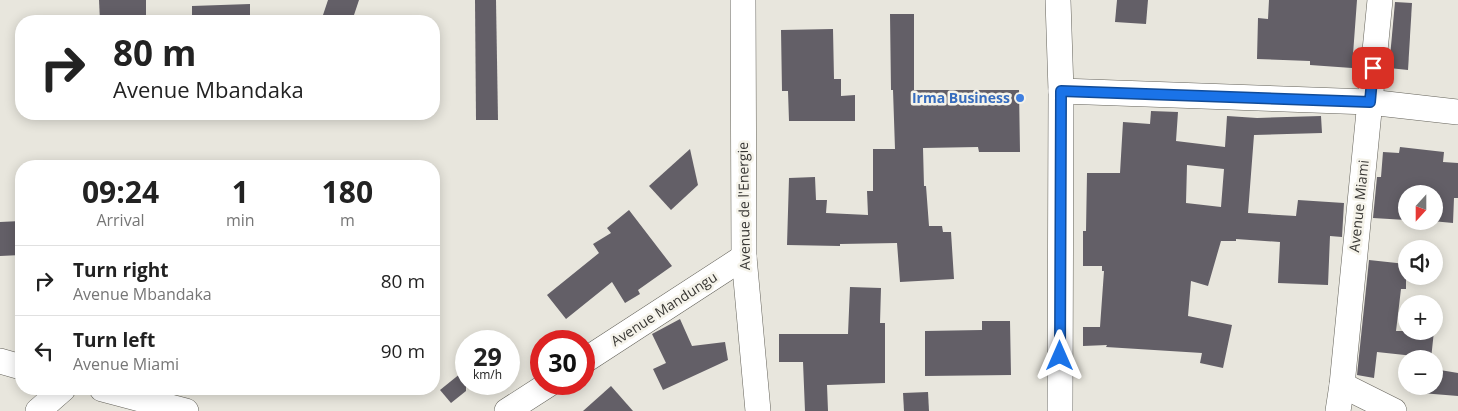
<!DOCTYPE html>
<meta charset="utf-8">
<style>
:root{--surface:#fff;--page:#f2f2f2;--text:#222;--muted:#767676;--line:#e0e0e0}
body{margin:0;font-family:"Open Sans",sans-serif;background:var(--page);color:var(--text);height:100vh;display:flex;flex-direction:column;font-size:19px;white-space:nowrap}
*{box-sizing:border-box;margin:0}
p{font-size:16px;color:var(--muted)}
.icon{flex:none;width:28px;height:28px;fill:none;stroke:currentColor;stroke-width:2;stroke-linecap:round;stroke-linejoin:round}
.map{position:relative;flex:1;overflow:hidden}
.panel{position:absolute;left:15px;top:160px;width:425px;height:235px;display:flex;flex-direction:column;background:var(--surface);border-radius:20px;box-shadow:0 2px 12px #0003}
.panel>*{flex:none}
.top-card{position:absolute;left:15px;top:15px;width:425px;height:105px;border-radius:20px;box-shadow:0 2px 12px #0003;background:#fff;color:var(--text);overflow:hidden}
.needle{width:32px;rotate:201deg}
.fabs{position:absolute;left:1398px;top:185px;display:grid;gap:10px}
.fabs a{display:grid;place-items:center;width:45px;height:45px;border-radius:50%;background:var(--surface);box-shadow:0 2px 12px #0003;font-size:25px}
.speed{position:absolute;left:455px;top:330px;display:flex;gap:10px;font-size:25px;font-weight:700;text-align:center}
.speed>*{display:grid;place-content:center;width:65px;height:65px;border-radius:50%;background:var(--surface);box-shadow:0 2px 12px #0003;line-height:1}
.speed small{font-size:12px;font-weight:400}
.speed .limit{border:8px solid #d22;background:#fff;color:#111}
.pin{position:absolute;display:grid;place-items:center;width:42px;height:42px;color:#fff;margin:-21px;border-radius:10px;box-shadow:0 2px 8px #0006}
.me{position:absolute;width:55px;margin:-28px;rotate:0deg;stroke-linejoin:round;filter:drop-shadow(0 0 4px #0008)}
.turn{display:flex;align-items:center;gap:18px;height:105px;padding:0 15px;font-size:22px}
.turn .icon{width:65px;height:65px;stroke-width:2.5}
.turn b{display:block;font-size:35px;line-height:42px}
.eta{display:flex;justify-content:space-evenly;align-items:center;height:85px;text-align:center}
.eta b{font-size:30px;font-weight:700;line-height:35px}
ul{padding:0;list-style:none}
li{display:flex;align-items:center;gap:15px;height:70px;padding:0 15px;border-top:1px solid var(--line)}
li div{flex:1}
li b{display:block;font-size:19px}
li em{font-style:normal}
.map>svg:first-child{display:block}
</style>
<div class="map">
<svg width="1458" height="411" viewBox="0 0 1458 411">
<rect width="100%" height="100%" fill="#e8e6dd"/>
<g fill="#635f67" fill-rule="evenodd">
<polygon points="99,0 146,0 146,21 100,21"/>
<polygon points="328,0 359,0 352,21 321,21"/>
<polygon points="475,0 496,0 498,120 476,120"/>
<polygon points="1117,0 1148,0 1146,24 1115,22"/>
<polygon points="1269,0 1357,0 1352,68 1310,65 1310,61 1257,59 1258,18 1268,19"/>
<polygon points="1395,2 1412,3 1408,70 1389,68"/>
<polygon points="250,4 250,21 192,21 192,6"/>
<polygon points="890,14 914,14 914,90 1019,90 1020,152 979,152 978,147 923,148 924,186 926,186 929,226 942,226 943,232 951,232 954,279 900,282 897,243 840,244 840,246 787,245 789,178 815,177 816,200 827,200 826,213 868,215 867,191 873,191 873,149 895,149 893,90 891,90"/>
<polygon points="833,29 834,79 841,79 841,96 855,95 855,121 789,121 788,91 782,91 781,30"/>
<path d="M1151 111 1178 112 1176 141 1225 147 1227 116 1257 118 1321 116 1322 133 1254 135 1248 213 1296 216 1298 200 1344 203 1342 237 1330 236 1328 285 1278 283 1280 242 1236 239V241H1221L1208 286 1191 281 1188 316 1232 325 1223 368 1200 363 1202 353 1106 347 1107 345 1083 346V327H1100L1104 271H1102V266H1083V231H1086L1087 173H1120L1123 122 1150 124ZM1187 165 1224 169 1221 207 1186 203Z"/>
<polygon points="1400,147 1444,152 1443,162 1458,163 1458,198 1454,198 1453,223 1432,221 1434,221 1434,194 1406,194 1406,220 1373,218 1377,177 1381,177 1383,152 1399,153"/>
<polygon points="690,149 698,185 671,210 649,186"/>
<polygon points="629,210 672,266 638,290 640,294 625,303 612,282 566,319 547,295 599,253 593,244 611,233 607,228"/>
<polygon points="21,221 21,255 0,256 0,222"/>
<polygon points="1369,260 1406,264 1406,289 1401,289 1396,331 1434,331 1431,359 1414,359 1414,356 1377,352 1374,378 1357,375"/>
<polygon points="850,287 881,288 880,323 885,323 885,383 827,385 828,411 805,411 803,362 779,362 779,334 848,334"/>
<polygon points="680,319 692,346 725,342 728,360 663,390 653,369 666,363 652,334"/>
<polygon points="982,321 1010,321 1011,375 925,376 925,331 982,330"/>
<polygon points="466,369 466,391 451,403 440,390"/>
<polygon points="1434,369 1458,373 1458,396 1409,392 1410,386 1434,386"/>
<polygon points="611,386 633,411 583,411"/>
<polygon points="928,392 929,411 904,411 903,393"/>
</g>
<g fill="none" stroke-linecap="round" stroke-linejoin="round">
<g stroke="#64625a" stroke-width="26">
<g id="street">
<polyline points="743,0 744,257 758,411"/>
<polyline points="1058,0 1061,91 1060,411"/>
<polyline points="1061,91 1369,102 1458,112"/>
<polyline points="0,361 21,367"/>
<polyline points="584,361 744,257"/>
<polyline points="1342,385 1394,411"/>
<polyline points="102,389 186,411"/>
<polyline points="38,411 63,389"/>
<polyline points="507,411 549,384"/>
<polyline points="1338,411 1342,385 1380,0"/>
</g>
</g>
<use href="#street" stroke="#fff" stroke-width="25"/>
</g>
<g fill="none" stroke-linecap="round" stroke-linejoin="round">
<g stroke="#114b97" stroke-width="12">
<polyline id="route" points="1060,356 1061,91 1370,102 1373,68"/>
</g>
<use href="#route" stroke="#1a73e8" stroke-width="9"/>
</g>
<circle fill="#3f7fe0" stroke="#f5f3ea" stroke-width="2" cx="1020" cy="98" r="5"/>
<g text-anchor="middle" stroke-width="5" stroke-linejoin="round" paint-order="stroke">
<g font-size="14" font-weight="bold" fill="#366cbe" stroke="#f5f3ea" text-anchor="end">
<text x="1010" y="103">Irma Business</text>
</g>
<g font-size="14" fill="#383734" stroke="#f5f3ea">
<text transform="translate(744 206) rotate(-91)" y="5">Avenue de l'Energie</text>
<text transform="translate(1359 206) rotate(-84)" y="5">Avenue Miami</text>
<text transform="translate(664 309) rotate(-33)" y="5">Avenue Mandungu</text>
</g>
</g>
</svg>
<div class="fabs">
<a><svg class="needle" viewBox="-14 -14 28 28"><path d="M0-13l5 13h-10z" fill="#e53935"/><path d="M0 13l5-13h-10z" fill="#767676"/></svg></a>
<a><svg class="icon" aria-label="sound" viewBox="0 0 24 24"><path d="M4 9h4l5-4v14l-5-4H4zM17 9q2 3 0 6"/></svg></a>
<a>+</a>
<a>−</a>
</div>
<div class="speed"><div>29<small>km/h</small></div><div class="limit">30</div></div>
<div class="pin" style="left:1373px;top:68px;background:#d93025"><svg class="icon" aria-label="arrive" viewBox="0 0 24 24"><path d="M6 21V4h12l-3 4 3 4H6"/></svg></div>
<svg class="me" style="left:1060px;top:356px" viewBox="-20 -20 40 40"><path d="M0-17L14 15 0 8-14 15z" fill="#1a73e8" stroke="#fff" stroke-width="4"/></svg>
<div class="top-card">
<div class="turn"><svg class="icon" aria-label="right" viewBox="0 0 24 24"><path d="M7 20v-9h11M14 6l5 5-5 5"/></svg><div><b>80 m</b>Avenue Mbandaka</div></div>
</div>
<section class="panel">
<div class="eta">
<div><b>09:24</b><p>Arrival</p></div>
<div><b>1</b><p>min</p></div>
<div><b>180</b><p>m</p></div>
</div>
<ul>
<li><svg class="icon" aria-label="right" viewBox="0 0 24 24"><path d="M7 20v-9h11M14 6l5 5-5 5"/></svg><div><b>Turn right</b><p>Avenue Mbandaka</p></div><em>80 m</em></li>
<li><svg class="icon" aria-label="left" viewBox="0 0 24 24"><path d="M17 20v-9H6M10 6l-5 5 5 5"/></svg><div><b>Turn left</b><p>Avenue Miami</p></div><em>90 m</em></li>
</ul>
</section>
</div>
